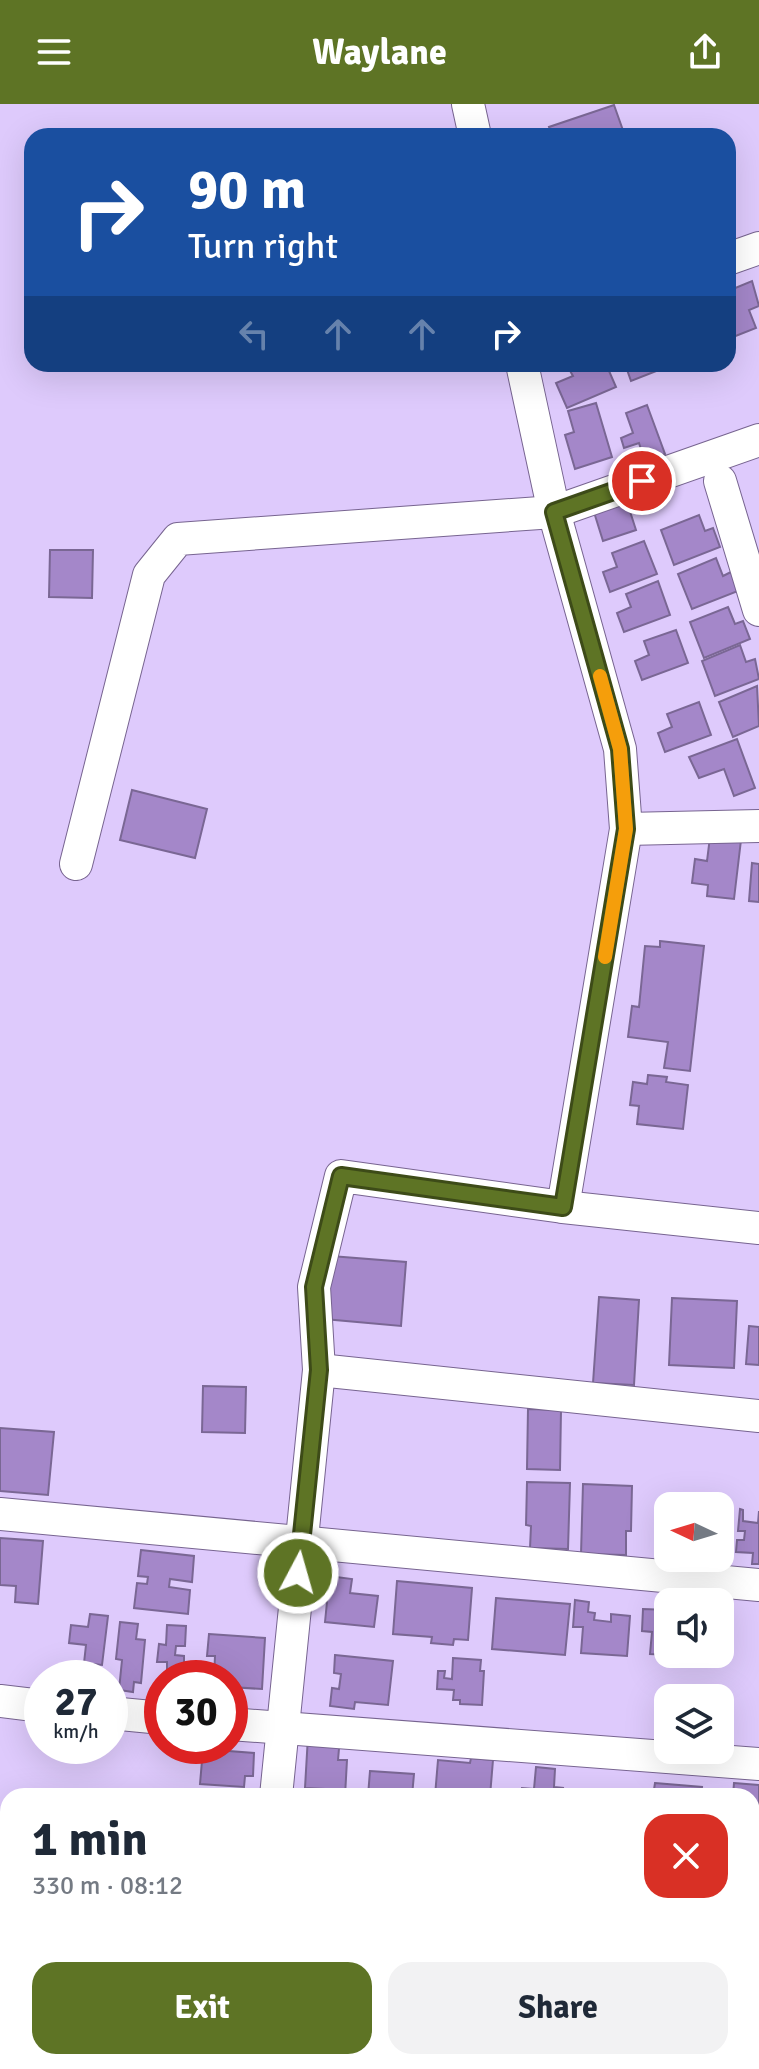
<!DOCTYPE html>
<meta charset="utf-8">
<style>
:root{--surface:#fff;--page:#f2f2f3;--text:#1f2937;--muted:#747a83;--accent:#5e7425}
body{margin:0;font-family:Signika,sans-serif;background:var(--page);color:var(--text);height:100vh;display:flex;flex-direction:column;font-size:30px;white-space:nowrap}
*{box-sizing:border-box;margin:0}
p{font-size:26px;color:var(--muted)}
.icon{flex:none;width:44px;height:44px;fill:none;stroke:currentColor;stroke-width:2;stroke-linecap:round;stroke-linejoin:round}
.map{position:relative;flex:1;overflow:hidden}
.details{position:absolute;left:0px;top:1684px;width:760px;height:282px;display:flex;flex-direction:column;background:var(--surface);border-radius:24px 24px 0 0;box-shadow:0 8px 32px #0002}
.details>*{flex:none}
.hud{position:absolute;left:24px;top:24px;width:712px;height:244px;border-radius:24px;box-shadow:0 8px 32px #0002;background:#1a4fa0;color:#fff;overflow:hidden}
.needle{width:52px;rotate:274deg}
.buttons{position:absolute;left:654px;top:1388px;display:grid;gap:16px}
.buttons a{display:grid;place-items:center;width:80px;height:80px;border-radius:16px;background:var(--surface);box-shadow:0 8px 32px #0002;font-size:40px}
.speed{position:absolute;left:24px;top:1556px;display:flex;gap:16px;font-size:40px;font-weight:700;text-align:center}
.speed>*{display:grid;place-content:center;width:104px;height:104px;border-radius:50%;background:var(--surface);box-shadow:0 8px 32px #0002;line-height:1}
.speed small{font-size:20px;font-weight:400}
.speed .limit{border:12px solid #d22;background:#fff;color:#111}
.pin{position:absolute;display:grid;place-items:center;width:68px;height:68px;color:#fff;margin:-34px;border:4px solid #fff;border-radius:50%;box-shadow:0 2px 8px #0007}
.me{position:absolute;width:88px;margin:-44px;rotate:6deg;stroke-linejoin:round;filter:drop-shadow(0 0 6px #0008)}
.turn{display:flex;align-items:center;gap:28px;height:168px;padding:0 32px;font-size:36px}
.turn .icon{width:104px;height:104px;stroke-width:2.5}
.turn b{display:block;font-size:56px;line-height:68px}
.lanes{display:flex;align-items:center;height:76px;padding:0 32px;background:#0003;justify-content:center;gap:40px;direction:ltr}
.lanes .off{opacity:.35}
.round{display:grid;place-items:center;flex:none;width:84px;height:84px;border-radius:24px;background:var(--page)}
.head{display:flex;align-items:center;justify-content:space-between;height:136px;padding:0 32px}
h1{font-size:48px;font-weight:800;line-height:60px}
.cta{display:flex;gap:16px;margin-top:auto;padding:16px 32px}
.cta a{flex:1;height:92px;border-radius:24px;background:var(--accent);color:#fff;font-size:32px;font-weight:800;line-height:92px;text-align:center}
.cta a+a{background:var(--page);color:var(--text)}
header{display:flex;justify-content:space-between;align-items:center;height:104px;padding:0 32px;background:var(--accent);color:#fff;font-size:36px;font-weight:800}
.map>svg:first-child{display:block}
</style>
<header><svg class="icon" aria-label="menu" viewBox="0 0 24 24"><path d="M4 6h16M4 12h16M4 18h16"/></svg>Waylane<svg class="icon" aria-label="share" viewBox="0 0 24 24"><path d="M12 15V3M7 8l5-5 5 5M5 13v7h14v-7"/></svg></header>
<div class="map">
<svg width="759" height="1965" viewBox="0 0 759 1965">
<rect width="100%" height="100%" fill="#decafc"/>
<g fill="#a487c9" stroke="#7a6794" stroke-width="2">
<polygon points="614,1 625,32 552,32 549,23"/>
<polygon points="752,177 759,202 749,206 756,224 728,235 728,187"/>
<polygon points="580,260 606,260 616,283 567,304 556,279 573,272 569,265"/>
<polygon points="625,260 674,260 631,277"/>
<polygon points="596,299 612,353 575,365 565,331 574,328 568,307"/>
<polygon points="647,301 665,350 645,358 639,339 624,344 621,334 633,329 626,309"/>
<polygon points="626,395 636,426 603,437 593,405"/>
<polygon points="699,411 705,427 713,424 720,443 674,461 661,426"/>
<polygon points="644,437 657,470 610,488 603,468 617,463 612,449"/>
<polygon points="50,446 93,446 92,494 49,493"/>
<polygon points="716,454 723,472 731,468 738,487 692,505 678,470"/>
<polygon points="658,477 670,511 624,528 617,509 631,503 626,490"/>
<polygon points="728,503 735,520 743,517 750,535 704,554 690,518"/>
<polygon points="676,526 688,559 642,576 635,557 649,551 644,537"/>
<polygon points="740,541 746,558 755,555 759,575 715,592 702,557"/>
<polygon points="757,582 759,622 733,633 719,598"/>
<polygon points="699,598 711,631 665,648 658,629 672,623 667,610"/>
<polygon points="737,635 755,684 734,692 724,665 699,674 689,653"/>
<polygon points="132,686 207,705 195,754 120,736"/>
<polygon points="710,733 741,736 734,795 707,792 708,781 692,779 695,755 707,757"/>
<polygon points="752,759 759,760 759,798 749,797"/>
<polygon points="660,837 704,842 690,967 664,964 668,938 628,933 632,902 639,903 645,842 660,843"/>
<polygon points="648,971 667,973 666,978 688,981 683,1025 637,1020 639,1002 630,1001 633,978 647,980"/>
<polygon points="318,1151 406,1158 401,1222 313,1214"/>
<polygon points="599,1193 639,1196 634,1281 593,1279"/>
<polygon points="672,1194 737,1197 734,1264 669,1261"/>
<polygon points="749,1222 759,1223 759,1261 746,1260"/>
<polygon points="203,1282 246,1283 245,1329 202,1328"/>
<polygon points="528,1305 561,1306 560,1366 527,1365"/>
<polygon points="0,1324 54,1328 48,1391 0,1387"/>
<polygon points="527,1378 570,1379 568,1445 530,1444 531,1422 526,1421"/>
<polygon points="583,1380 632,1382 631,1427 626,1427 626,1451 581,1450"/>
<polygon points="740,1405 743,1406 743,1417 758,1419 759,1407 759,1460 752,1460 753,1449 736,1448 737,1436 744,1436 745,1427 738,1427"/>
<polygon points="0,1434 43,1437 38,1500 15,1498 16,1482 0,1481"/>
<polygon points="141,1446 194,1452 192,1478 170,1475 169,1483 190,1486 188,1510 134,1504 137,1479 147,1480 148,1473 138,1472"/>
<polygon points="321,1471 352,1475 350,1489 378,1492 374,1523 325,1518 327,1498 318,1497"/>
<polygon points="397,1477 472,1484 468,1536 454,1535 453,1541 431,1539 432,1533 393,1530"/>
<polygon points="496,1494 570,1500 565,1551 492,1545"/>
<polygon points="575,1496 589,1498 588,1508 595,1509 594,1516 611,1518 611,1510 630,1512 627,1552 581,1549 583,1523 573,1523"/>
<polygon points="643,1505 668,1506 668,1550 670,1551 650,1550 652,1528 642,1527"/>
<polygon points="90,1510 108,1512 102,1561 84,1559 86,1541 69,1539 71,1521 88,1523"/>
<polygon points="720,1514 723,1514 720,1562 681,1559 682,1550 720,1550"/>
<polygon points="120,1518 138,1520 136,1535 145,1536 141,1579 134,1578 133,1588 119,1586 122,1556 116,1555"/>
<polygon points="167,1521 186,1522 185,1542 176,1542 175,1551 184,1552 184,1574 167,1574 167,1558 157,1558 159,1540 166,1541"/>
<polygon points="209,1530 265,1534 262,1585 230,1583 230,1574 214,1574 215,1552 207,1552"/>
<polygon points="335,1551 393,1557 388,1601 355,1598 354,1605 330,1602 332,1584 339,1585 341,1570 334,1569"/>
<polygon points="453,1554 481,1556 480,1567 484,1567 482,1601 460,1600 460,1596 453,1596 454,1586 437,1585 438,1567 445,1567 444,1574 452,1575"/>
<polygon points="308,1632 340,1633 338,1656 347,1656 345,1692 323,1692 324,1685 305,1684"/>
<polygon points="203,1645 254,1649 253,1672 245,1672 244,1683 200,1680"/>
<polygon points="471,1654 493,1656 490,1692 435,1692 438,1656 470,1659"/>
<polygon points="536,1663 555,1665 554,1683 563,1684 562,1692 521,1692 522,1684 534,1685"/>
<polygon points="370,1667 414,1670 412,1692 368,1692"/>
<polygon points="655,1679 702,1683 701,1692 653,1692"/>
<polygon points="734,1679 759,1681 759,1727 752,1726 752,1692 733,1692"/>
<polygon points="752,1767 759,1768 759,1804 752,1804"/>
<polygon points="0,1956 38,1962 38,1965 0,1965"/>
<polygon points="433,1958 473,1958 472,1965 431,1965"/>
</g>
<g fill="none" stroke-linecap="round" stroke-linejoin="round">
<g stroke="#776490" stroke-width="34">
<g id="minor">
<polyline points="468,0 475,32"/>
<polyline points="728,155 759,144"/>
<polyline points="522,260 554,408 620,645 626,725 563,1103"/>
<polyline points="720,377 759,506"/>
<polyline points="626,725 759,722"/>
<polyline points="76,760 149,471 178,435 554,408 759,336"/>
<polyline points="319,1266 759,1312"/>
<polyline points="0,1410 759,1481"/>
<polyline points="0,1597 42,1602"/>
<polyline points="110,1609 162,1614"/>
<polyline points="230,1620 759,1660"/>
<polyline points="276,1692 319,1266 314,1183 341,1072 563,1103 759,1124"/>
<polyline points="0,1740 8,1740"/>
<polyline points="0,1882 8,1883"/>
<polyline points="248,1965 249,1958"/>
</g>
</g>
<use href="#minor" stroke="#fff" stroke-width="32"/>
</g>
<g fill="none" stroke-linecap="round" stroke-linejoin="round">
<g stroke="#3d4b18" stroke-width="20">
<polyline id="route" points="298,1469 319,1266 314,1183 341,1072 563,1103 626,725 620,645 554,408 642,377"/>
</g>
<use href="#route" stroke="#5e7425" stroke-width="14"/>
<polyline stroke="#f59e0b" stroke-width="14" points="600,572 620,645 626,725 605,853"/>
</g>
</svg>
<div class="buttons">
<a><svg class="needle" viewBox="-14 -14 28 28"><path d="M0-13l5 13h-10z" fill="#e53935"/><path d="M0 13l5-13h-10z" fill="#747a83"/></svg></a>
<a><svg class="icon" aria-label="sound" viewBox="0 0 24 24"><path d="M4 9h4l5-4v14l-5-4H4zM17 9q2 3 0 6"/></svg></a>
<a><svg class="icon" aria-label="layers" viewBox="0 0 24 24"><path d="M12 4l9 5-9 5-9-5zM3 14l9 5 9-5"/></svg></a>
</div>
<div class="speed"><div>27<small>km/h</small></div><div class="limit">30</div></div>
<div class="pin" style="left:642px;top:377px;background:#d93025"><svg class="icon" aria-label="arrive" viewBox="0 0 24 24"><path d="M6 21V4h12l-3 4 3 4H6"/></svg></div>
<svg class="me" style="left:298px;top:1469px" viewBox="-20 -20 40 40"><circle r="17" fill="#5e7425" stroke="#fff" stroke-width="3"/><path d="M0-11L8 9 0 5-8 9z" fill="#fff"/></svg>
<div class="hud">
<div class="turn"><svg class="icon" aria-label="right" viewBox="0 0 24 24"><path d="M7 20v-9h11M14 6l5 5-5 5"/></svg><div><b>90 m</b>Turn right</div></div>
<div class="lanes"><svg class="icon off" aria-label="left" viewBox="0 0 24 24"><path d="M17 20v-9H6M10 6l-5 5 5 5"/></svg><svg class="icon off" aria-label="ahead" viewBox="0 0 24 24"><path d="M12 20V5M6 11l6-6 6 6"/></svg><svg class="icon off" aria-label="ahead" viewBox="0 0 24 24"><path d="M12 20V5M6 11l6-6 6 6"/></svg><svg class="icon" aria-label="right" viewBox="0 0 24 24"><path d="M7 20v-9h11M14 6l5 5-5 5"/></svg></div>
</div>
<section class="details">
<div class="head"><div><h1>1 min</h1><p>330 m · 08:12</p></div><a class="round" style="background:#d93025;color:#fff"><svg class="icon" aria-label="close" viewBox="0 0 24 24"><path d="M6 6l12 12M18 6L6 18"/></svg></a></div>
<div class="cta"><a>Exit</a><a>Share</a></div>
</section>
</div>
